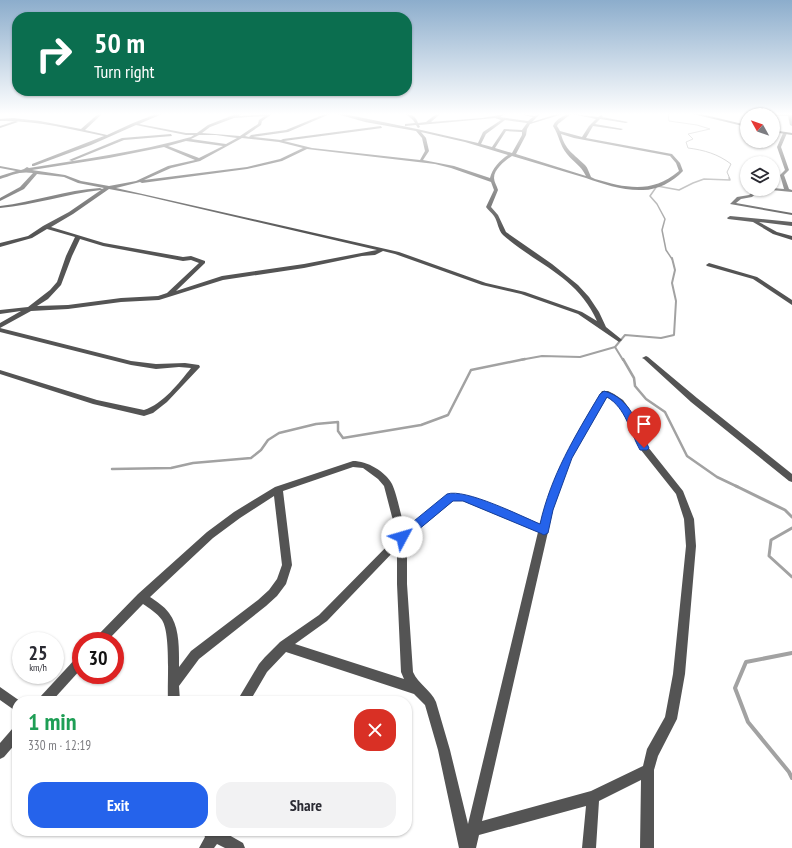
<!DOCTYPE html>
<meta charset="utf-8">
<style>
:root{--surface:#fff;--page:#f2f2f3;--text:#2b2b33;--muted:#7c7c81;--accent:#2563eb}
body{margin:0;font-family:"PT Sans Narrow",sans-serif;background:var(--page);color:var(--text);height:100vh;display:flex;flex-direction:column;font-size:15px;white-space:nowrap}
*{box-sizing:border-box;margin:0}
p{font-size:13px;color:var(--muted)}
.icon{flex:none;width:22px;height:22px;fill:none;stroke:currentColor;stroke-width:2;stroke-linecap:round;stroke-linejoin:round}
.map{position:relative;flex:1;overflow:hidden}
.drawer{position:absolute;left:12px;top:696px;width:400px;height:140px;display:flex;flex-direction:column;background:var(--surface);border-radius:16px;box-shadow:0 1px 3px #0004}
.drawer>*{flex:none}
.hud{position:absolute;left:12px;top:12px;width:400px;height:84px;border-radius:16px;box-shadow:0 1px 3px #0004;background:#0b6e4f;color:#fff;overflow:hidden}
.needle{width:26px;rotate:310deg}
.tools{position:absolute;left:740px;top:108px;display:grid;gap:8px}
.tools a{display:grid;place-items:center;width:40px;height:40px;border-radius:50%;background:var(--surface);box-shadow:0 1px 3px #0004;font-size:20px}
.speed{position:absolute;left:12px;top:632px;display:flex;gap:8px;font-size:20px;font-weight:700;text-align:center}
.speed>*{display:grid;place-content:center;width:52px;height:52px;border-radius:50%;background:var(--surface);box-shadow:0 1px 3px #0004;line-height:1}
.speed small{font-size:10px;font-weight:400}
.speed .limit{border:6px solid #d22;background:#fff;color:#111}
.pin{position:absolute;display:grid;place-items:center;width:34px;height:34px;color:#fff;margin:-41px -17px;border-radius:50% 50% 50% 0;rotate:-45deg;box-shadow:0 0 4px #0007}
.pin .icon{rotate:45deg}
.me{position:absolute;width:44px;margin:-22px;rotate:51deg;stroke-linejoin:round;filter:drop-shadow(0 0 3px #0008)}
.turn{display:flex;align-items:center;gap:14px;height:84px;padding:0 16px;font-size:18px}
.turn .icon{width:52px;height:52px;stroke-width:2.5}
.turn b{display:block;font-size:28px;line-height:34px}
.round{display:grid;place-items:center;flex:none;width:42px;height:42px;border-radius:16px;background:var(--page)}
.overview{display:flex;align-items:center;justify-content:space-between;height:68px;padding:0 16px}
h1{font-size:24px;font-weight:600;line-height:30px;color:#1e9e55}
.cta{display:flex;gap:8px;margin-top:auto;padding:8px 16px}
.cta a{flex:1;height:46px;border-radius:16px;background:var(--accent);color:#fff;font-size:16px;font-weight:600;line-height:46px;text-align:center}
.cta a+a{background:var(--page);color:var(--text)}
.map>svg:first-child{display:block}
</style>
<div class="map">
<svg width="792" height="848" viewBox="0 0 792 848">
<rect width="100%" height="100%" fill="#fff"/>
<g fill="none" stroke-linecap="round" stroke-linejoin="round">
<path stroke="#a2a2a2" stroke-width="1" d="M668 114 669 121 697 125 710 129 688 134 693 139 686 142 688 148C704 150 718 154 731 164L727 172 730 179"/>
<polyline stroke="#a2a2a2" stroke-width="1.5" points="672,259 666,250 662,230 665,219 657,204 650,196 657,186 679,190 693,183 704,179 730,180 729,178"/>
<g stroke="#a2a2a2" stroke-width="2">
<polyline points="615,347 623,360"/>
<polyline points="520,360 542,356 580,357 615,347 625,335 661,338 674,335 676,301 672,283 675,270 672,258"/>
</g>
<g stroke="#a2a2a2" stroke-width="2.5">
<polyline points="623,359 634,378 635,386 646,399 665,412 687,456 717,477 738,487"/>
<polyline points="112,469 171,468 193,463 251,458 261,450 268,440 279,433 316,424 338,422 338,431 343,438 421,425 448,415 471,370 525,359"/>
</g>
<g stroke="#a2a2a2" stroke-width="3">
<polyline points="736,486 785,510 792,517"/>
<polyline points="792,528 771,540 769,556 792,577"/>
</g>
<polyline stroke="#a2a2a2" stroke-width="4" points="792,653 746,662 735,688 748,722 789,772 792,778"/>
<g fill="#545454" fill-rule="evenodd">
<path d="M98 114H102L85 130 107 135 133 123 156 114H162L139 124 186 133H197L208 125 236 114H241L239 116 272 114 262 121 261 125 245 136 249 137 251 135 286 130 325 114H330L288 132 253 137 281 140 283 139 381 126 382 128 284 141 312 148 420 160 425 151 422 138 416 131 365 122 337 114H344L417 129 478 143 483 132 501 120 495 118 419 125 420 127 418 128 416 125 405 126V124L415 123 413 120 406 114C412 114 416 117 418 123L426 122 436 114H440L431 122 482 118 505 114 500 117 528 121 533 117 520 114 535 116 540 114 532 122 557 114H563L530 124 527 129 526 135 516 154 586 176C580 164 574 163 567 154 560 146 559 135 553 126 555 120 565 114 571 114L558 124 557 126 560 131 582 137 589 126 596 119 572 114 598 117 601 115 603 116 602 117 628 122 626 123 600 119 595 124 623 129 621 130 593 126 586 138 672 154 680 163 683 171C673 182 657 190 643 190 624 191 603 184 586 178 561 171 537 163 512 156 506 160 494 169 494 178 494 182 497 186 498 190L491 207 498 215 506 232 552 264 578 285 589 297 599 312 606 327 621 339 622 340 619 342 578 314 521 294 482 285 395 254 383 251 375 255 362 256 304 268 223 280 159 300 121 302 68 309 31 311 0 328V323L21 311 0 314V310L28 307 50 290 57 282 66 256 75 237 47 229 32 238 0 247V243L28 236 43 226 69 212 101 190C66 194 34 205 0 208V206C34 202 66 190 100 188L102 189 104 188 78 183 64 177 37 174 24 189 0 201V198L20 187 33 173C19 171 13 175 0 179V176L16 171 0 168V166L21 170 24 169 27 167 29 168C83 159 138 152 191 137L194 135H186L136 125 91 145 34 166H32V164L104 136C70 129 36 120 0 121V119L13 118 40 121 81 129ZM265 116 259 120 258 124 240 136 202 133 210 127 234 118ZM505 120 527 123 522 130 504 129 492 147 481 144 486 134ZM506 131 522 132V135L512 153 495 148ZM421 132 465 142 508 155C500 160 492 169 490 178L454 166 423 160 429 151 426 138ZM561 134 574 138 670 156 676 163 679 171C652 194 626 188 595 179L591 177C589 173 588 168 585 165 574 154 565 150 561 134ZM199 135H216L237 138 226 144 191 139ZM242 138 279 142 303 148 280 159 247 167 144 180 171 168 200 161ZM186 141 223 146 199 158 168 146ZM164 147 195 160 168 166 136 181 109 186 81 181 65 175 32 170 109 158ZM307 149 435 164 451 168 491 182 494 190 486 207C488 210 492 213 494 216 498 222 498 230 503 235 537 265 577 276 597 321L582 312 525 292 486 283 399 252 116 188 140 182 142 183 247 169 282 161ZM109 189 141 195 377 250 304 264 222 276 176 291 205 263V261L191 256 183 257 104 243 51 227 73 214ZM80 239 103 246 183 261 191 260 199 263 167 293 158 296 121 298 68 305 37 306 48 299 61 285 72 256Z"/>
<polygon points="772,114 792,114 792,126 790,125 788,116 773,116"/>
<polygon points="15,121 18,122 0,128 0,126"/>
<polygon points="785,132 787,133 781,147 789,170 784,175 789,189 792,190 792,192 771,190 769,189 773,189 773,188 784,189 780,175 785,170 777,147 783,133"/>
<polygon points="171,134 172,136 124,140 72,161 69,160 122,138"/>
<polygon points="756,189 761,189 752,197 741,199 736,203 792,213 792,215 730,204 737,197 749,195"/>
<polygon points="730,216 792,222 792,226 759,222 777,232 792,236 792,240 773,234 753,222 728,219 727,218"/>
<polygon points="709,263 757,277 792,300 792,305 753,279 707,266 706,265"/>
<path d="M0 328 131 361 156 364 185 363 199 365 200 367 167 402 153 413 144 416 93 404 0 374V370L97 400 144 410C163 404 179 383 191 368L179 367 156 369 131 365 0 332Z"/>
<polygon points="646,356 648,357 697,398 792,474 792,482 789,481 691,402 644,359 642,358"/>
<path d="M602 391H608L614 394 623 400 629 408 648 447 683 491 694 519 696 546 685 674 677 719 658 756 654 770V848H640L641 780 599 801 596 848H582L586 806 479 835 476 848H459L438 750 425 705 414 694 286 652 267 672 250 701H237L259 664 265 657 280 642 319 615 397 536 384 486 378 479 363 468 353 467 283 491 292 565 286 584 277 596 266 606 199 659 179 686 180 701H168C167 683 171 634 162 620 157 613 149 608 143 604L107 641H94L96 637 138 594 207 532 234 512 275 487 353 461C367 461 385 471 392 484 397 494 401 517 405 529L448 495 451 494 467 496 540 524C552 476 576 433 602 391ZM607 397 617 404 622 411 641 450 676 494 684 519 686 546 673 674 665 717 647 749 643 766 591 791 482 821 553 510 571 459ZM274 496 282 565 277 579 269 590 258 600 191 651 179 667C179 650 180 627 169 613 164 606 156 601 150 597L213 538 240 518ZM453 501H463L538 532 468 824 450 750 436 702C431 690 418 684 413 672L407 584V539ZM397 548V584L401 672 404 679 295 644 327 621Z"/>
<polygon points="81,656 81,669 52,701 38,701 40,697 77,657"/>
<polygon points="0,687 20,701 17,701 17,712 0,700"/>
<polygon points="17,726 17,742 4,757 0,759 0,743 13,728"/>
<polygon points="202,831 222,831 243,843 245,848 225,848 217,844 214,848 199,848 205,837"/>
</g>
<g fill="#212121" fill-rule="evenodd">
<polygon points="701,114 747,125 747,127 693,114"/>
<polygon points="773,130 792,133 792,135 773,132"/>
</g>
</g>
<linearGradient id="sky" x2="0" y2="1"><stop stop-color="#8cadcc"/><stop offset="0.49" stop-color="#fff"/><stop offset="1" stop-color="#fff" stop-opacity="0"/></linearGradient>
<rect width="792" height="233" fill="url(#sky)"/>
<path fill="#2563eb" stroke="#184099" d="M604 391C631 398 638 426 649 448L647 450H640C630 432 626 408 607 397L572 458 553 510 548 533 544 535 540 533 463 501H453L406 540 402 542 398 540 396 537 398 534 447 494C465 488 521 516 540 524 551 475 575 436 600 394Z"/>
</svg>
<div class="tools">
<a><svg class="needle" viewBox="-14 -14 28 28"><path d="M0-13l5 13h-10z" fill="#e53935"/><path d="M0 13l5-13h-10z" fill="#7c7c81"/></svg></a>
<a><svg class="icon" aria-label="layers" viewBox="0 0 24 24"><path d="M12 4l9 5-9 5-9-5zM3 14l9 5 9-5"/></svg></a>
</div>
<div class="speed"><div>25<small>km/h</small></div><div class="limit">30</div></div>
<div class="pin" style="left:644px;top:448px;background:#d93025"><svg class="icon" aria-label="arrive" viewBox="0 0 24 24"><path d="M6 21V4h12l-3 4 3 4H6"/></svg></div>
<svg class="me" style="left:402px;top:537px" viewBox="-20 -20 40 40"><circle r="19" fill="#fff"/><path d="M0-13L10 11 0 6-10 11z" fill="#2563eb"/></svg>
<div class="hud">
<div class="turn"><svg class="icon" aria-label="right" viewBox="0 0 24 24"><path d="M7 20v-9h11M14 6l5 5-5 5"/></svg><div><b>50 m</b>Turn right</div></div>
</div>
<section class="drawer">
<div class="overview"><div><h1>1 min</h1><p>330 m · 12:19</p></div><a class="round" style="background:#d93025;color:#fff"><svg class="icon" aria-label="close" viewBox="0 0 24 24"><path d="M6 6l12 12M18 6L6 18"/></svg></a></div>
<div class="cta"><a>Exit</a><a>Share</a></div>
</section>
</div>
